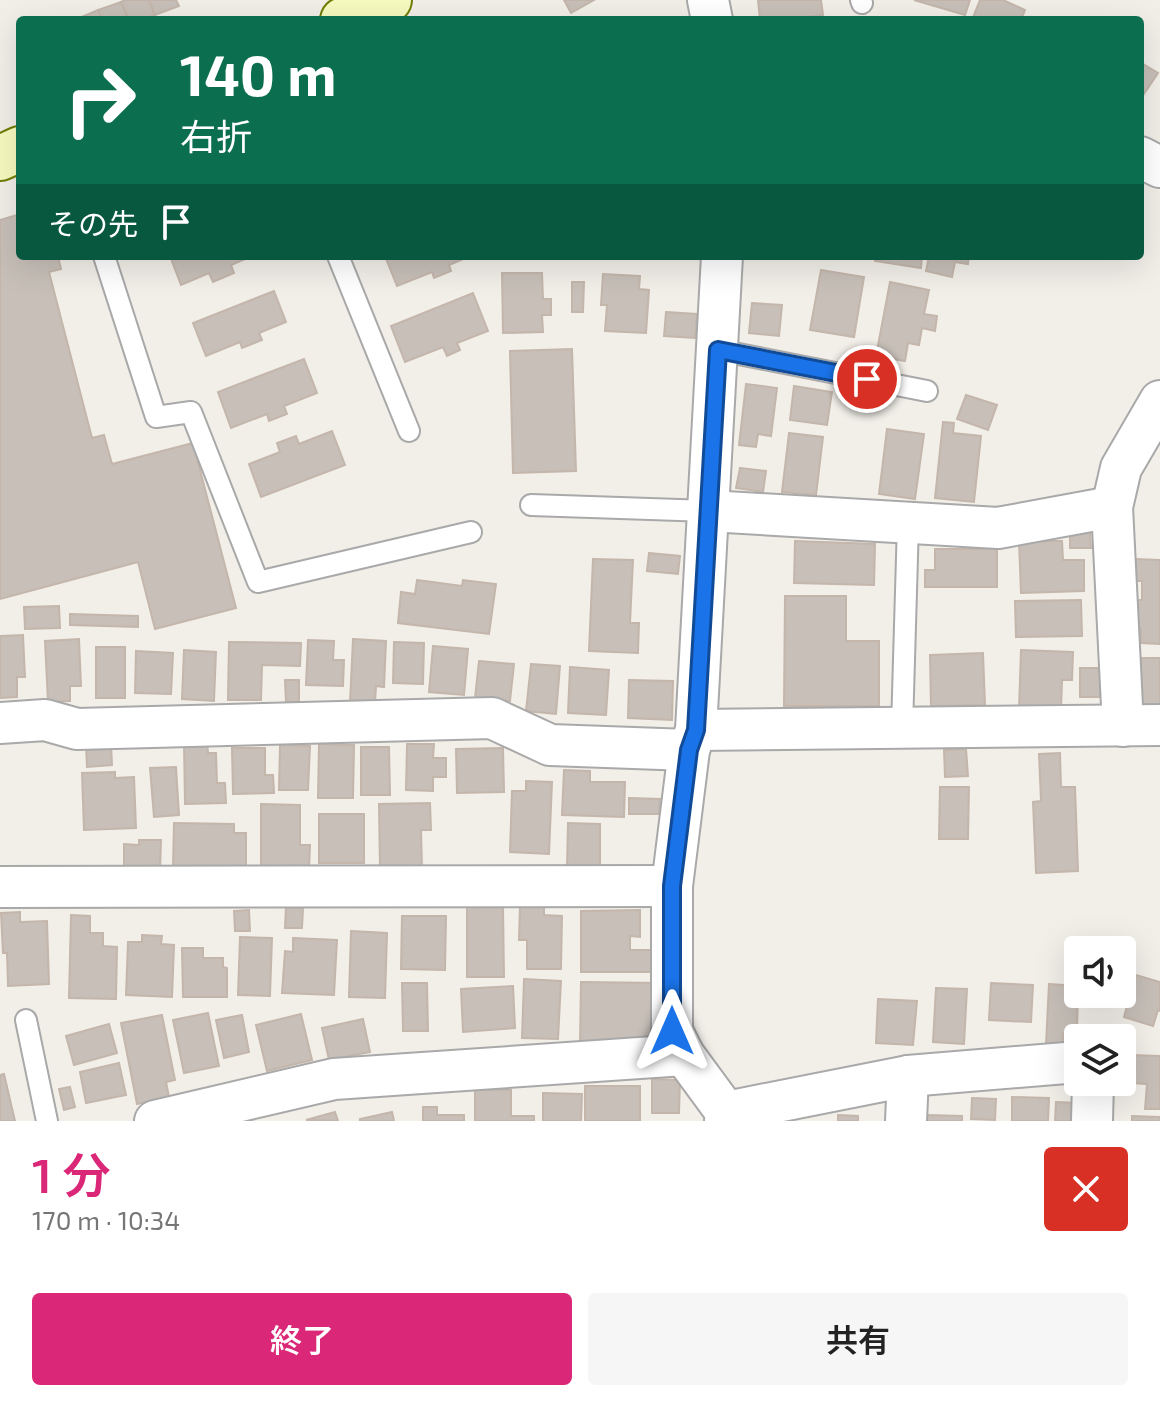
<!DOCTYPE html>
<html lang="ja">
<meta charset="utf-8">
<style>
:root{--surface:#fff;--page:#f6f6f6;--text:#222;--muted:#767676;--accent:#db2777}
body{margin:0;font-family:"Exo 2","Noto Sans JP",sans-serif;background:var(--page);color:var(--text);height:100vh;display:flex;flex-direction:column;font-size:30px;white-space:nowrap}
*{box-sizing:border-box;margin:0}
p{font-size:26px;color:var(--muted)}
.icon{flex:none;width:44px;height:44px;fill:none;stroke:currentColor;stroke-width:2;stroke-linecap:round;stroke-linejoin:round}
.map{position:relative;height:1121px;overflow:hidden}
.side{display:flex;flex-direction:column;background:var(--surface);flex:1}
.side>*{flex:none}
.hud{position:absolute;left:16px;top:16px;width:1128px;height:244px;border-radius:8px;box-shadow:0 8px 32px #0002;background:#0b6e4f;color:#fff;overflow:hidden}
.tools{position:absolute;left:1064px;top:936px;display:grid;gap:16px}
.tools a{display:grid;place-items:center;width:72px;height:72px;border-radius:8px;background:var(--surface);box-shadow:0 8px 32px #0002;font-size:40px}
.pin{position:absolute;display:grid;place-items:center;width:68px;height:68px;color:#fff;margin:-34px;border:4px solid #fff;border-radius:50%;box-shadow:0 2px 8px #0007}
.me{position:absolute;width:88px;margin:-44px;rotate:0deg;stroke-linejoin:round;filter:drop-shadow(0 0 6px #0008)}
.turn{display:flex;align-items:center;gap:28px;height:168px;padding:0 32px;font-size:36px}
.turn .icon{width:104px;height:104px;stroke-width:2.5}
.turn b{display:block;font-size:56px;line-height:68px}
.then{display:flex;align-items:center;height:76px;padding:0 32px;background:#0003;gap:16px;font-size:30px}
.round{display:grid;place-items:center;flex:none;width:84px;height:84px;border-radius:8px;background:var(--page)}
.overview{display:flex;align-items:center;justify-content:space-between;height:136px;padding:0 32px}
h1{font-size:48px;font-weight:600;line-height:60px;color:var(--accent)}
.primary-button{display:flex;gap:16px;margin-top:auto;padding:16px 32px}
.primary-button a{flex:1;height:92px;border-radius:8px;background:var(--accent);color:#fff;font-size:32px;font-weight:600;line-height:92px;text-align:center}
.primary-button a+a{background:var(--page);color:var(--text)}
.map>svg:first-child{display:block}
</style>
<div class="map">
<svg width="1160" height="1121" viewBox="0 0 1160 1121">
<rect width="100%" height="100%" fill="#f2efe9"/>
<g fill="#c7bfb8" stroke="#c4b6ab" stroke-width="2">
<polygon points="125,0 149,0 155,15 143,20 129,20 121,2"/>
<polygon points="149,0 176,0 179,6 155,15"/>
<polygon points="564,0 594,0 571,13"/>
<polygon points="758,0 821,0 823,15 784,20 760,20"/>
<polygon points="914,0 970,0 965,15"/>
<polygon points="980,0 1003,0 1025,10 1021,20 972,20"/>
<polygon points="121,2 129,20 102,20 98,10"/>
<polygon points="98,10 102,20 77,20 77,19"/>
<polygon points="1140,62 1158,73 1140,100"/>
<polygon points="20,214 20,256 58,256 61,269 49,272 92,438 104,435 112,464 193,443 236,608 155,629 138,562 0,599 0,220"/>
<polygon points="170,256 252,256 231,265 234,273 213,282 209,273 181,285"/>
<polygon points="385,256 470,256 449,265 451,271 434,278 432,272 397,286"/>
<polygon points="875,256 922,256 921,268 875,261"/>
<polygon points="929,256 969,256 968,264 955,262 952,277 926,271"/>
<polygon points="821,270 864,277 854,337 810,330"/>
<polygon points="502,273 542,273 543,299 551,299 551,315 542,315 543,332 503,333"/>
<polygon points="603,274 640,276 639,289 649,290 646,333 605,331 607,305 601,305"/>
<polygon points="572,282 584,282 583,312 572,312"/>
<polygon points="890,282 929,290 924,314 937,316 935,331 922,328 919,345 908,343 905,361 876,356"/>
<polygon points="274,291 286,322 259,333 262,340 242,348 240,342 206,356 193,323"/>
<polygon points="473,293 488,331 457,343 460,350 447,356 443,347 405,362 391,326"/>
<polygon points="752,303 782,305 779,336 749,333"/>
<polygon points="666,312 697,314 695,338 664,336"/>
<polygon points="572,349 576,471 513,473 510,351"/>
<polygon points="304,359 317,393 284,406 287,414 269,421 267,414 231,428 218,392"/>
<polygon points="746,384 777,388 771,436 758,434 756,447 739,445"/>
<polygon points="794,386 832,392 827,425 790,420"/>
<polygon points="966,395 997,405 988,430 957,419"/>
<polygon points="943,422 954,423 953,433 981,436 974,502 935,498"/>
<polygon points="887,429 924,434 915,499 879,494"/>
<polygon points="332,431 345,465 261,497 249,464 280,452 277,443 296,436 299,444"/>
<polygon points="789,433 823,437 816,495 782,492"/>
<polygon points="740,468 766,471 763,492 736,488"/>
<polygon points="1090,530 1091,548 1070,548 1070,531"/>
<polygon points="795,541 875,544 874,585 794,583"/>
<polygon points="1019,541 1062,541 1063,560 1084,560 1084,591 1021,593"/>
<polygon points="935,549 997,549 997,587 925,587 925,570 935,570"/>
<polygon points="649,553 680,556 678,574 647,571"/>
<polygon points="593,559 633,560 630,623 639,623 638,653 589,651"/>
<polygon points="1135,559 1160,560 1160,644 1141,643 1141,628 1134,628 1135,600 1142,600 1142,581 1134,581"/>
<polygon points="417,580 462,586 463,580 496,584 489,634 398,623 401,592 415,594"/>
<polygon points="785,596 846,596 846,641 879,641 879,706 784,706"/>
<polygon points="1081,600 1082,636 1016,637 1015,601"/>
<polygon points="59,606 60,628 25,629 24,607"/>
<polygon points="70,614 138,616 138,627 70,625"/>
<polygon points="23,635 25,677 17,677 17,697 0,698 0,636"/>
<polygon points="79,639 81,686 70,686 70,701 48,702 45,641"/>
<polygon points="353,639 386,641 384,687 376,686 375,703 350,703"/>
<polygon points="308,640 334,641 333,660 344,660 343,686 306,685"/>
<polygon points="229,642 301,643 300,666 262,665 261,700 228,700"/>
<polygon points="394,642 424,643 423,684 393,683"/>
<polygon points="433,646 468,649 464,695 429,692"/>
<rect x="96" y="647" width="29" height="51"/>
<polygon points="184,650 216,652 214,701 182,699"/>
<polygon points="1021,650 1073,652 1072,680 1062,680 1061,711 1019,710"/>
<polygon points="136,651 173,653 171,694 135,693"/>
<polygon points="983,653 985,705 931,706 930,655"/>
<polygon points="1139,658 1160,658 1160,704 1138,704"/>
<polygon points="479,661 514,664 510,701 475,698"/>
<polygon points="531,664 560,666 556,714 526,711"/>
<polygon points="570,667 609,670 606,715 568,713"/>
<rect x="1080" y="668" width="20" height="29"/>
<polygon points="285,680 299,680 299,702 286,702"/>
<polygon points="629,680 673,681 672,720 628,718"/>
<polygon points="207,741 208,753 216,753 217,783 225,783 226,803 185,804 184,742"/>
<polygon points="111,744 112,765 87,767 86,745"/>
<polygon points="319,744 354,745 353,798 318,798"/>
<polygon points="407,744 434,744 433,758 446,758 446,777 433,777 433,791 406,790"/>
<polygon points="280,745 310,746 308,790 279,790"/>
<polygon points="361,747 389,747 390,795 361,795"/>
<polygon points="232,748 265,748 265,775 273,775 274,793 233,794"/>
<polygon points="503,748 504,792 457,793 456,749"/>
<polygon points="966,749 968,776 945,777 944,750"/>
<polygon points="1060,753 1061,787 1075,787 1078,871 1036,873 1033,802 1041,801 1039,754"/>
<polygon points="176,767 179,815 154,817 150,768"/>
<polygon points="564,770 590,771 590,782 625,782 624,817 562,815"/>
<polygon points="115,772 115,778 134,777 136,828 84,830 82,773"/>
<polygon points="526,781 552,782 549,854 510,852 512,791 526,791"/>
<polygon points="940,787 969,787 968,839 939,839"/>
<polygon points="629,798 660,799 659,814 629,814"/>
<polygon points="430,803 431,830 421,830 422,868 380,869 379,804"/>
<polygon points="261,804 300,805 300,845 310,845 309,870 261,869"/>
<rect x="319" y="814" width="45" height="49"/>
<polygon points="174,823 234,824 234,833 246,833 246,868 173,867"/>
<polygon points="568,823 600,824 600,868 567,867"/>
<polygon points="139,840 161,840 160,872 124,872 124,844 139,845"/>
<polygon points="520,905 544,905 544,915 562,916 561,969 527,969 527,940 519,940"/>
<polygon points="467,906 503,906 504,977 467,977"/>
<polygon points="286,907 303,908 302,928 285,928"/>
<polygon points="249,910 250,931 235,931 234,911"/>
<polygon points="640,910 640,937 630,936 630,950 658,950 658,972 581,972 581,911"/>
<polygon points="20,912 20,922 47,921 49,984 8,986 7,953 3,953 1,913"/>
<polygon points="71,915 90,916 90,933 103,933 103,946 117,947 116,999 69,998"/>
<polygon points="402,916 446,916 445,970 401,969"/>
<polygon points="351,931 387,933 385,998 349,997"/>
<polygon points="142,935 162,936 161,944 174,945 172,997 126,995 128,942 142,942"/>
<polygon points="240,937 272,938 270,996 238,995"/>
<polygon points="293,938 337,940 334,995 282,993 285,951 293,952"/>
<polygon points="182,948 203,948 203,958 223,958 223,967 227,968 227,997 183,997"/>
<polygon points="1122,971 1160,982 1160,1011 1158,1010 1153,1026 1124,1017 1128,1002 1114,998 1116,994 1122,994"/>
<polygon points="524,979 561,981 558,1039 522,1038"/>
<polygon points="581,982 662,983 652,1020 652,1045 580,1044"/>
<polygon points="402,983 427,983 428,1031 403,1031"/>
<polygon points="991,983 1033,985 1031,1022 989,1020"/>
<polygon points="1049,984 1078,986 1077,1033 1063,1033 1063,1046 1046,1045"/>
<polygon points="513,986 515,1028 463,1032 461,989"/>
<polygon points="936,988 967,989 964,1044 933,1042"/>
<polygon points="878,999 917,1001 913,1045 876,1043"/>
<polygon points="208,1013 219,1066 184,1073 173,1020"/>
<polygon points="301,1014 312,1060 267,1071 256,1025"/>
<polygon points="162,1015 175,1080 166,1082 169,1097 137,1104 121,1023"/>
<polygon points="242,1015 249,1052 224,1058 216,1020"/>
<polygon points="363,1019 370,1052 329,1060 322,1028"/>
<polygon points="109,1024 117,1053 74,1065 66,1036"/>
<polygon points="1132,1055 1160,1056 1160,1109 1145,1109 1147,1084 1131,1083"/>
<polygon points="119,1063 126,1095 86,1103 80,1072"/>
<polygon points="4,1074 15,1121 0,1121 0,1075"/>
<polygon points="652,1079 680,1080 679,1113 652,1113"/>
<rect x="585" y="1086" width="55" height="35"/>
<polygon points="70,1087 75,1107 64,1110 59,1089"/>
<polygon points="475,1090 511,1090 511,1116 534,1116 534,1121 475,1121"/>
<polygon points="543,1093 582,1094 581,1121 543,1121"/>
<polygon points="1012,1097 1049,1098 1048,1121 1012,1121"/>
<polygon points="972,1098 996,1099 995,1120 971,1119"/>
<polygon points="1056,1102 1078,1103 1076,1121 1055,1121"/>
<polygon points="423,1107 437,1107 437,1115 464,1115 464,1121 423,1121"/>
<polygon points="335,1112 338,1121 306,1120"/>
<polygon points="392,1112 394,1121 360,1121 360,1119"/>
<polygon points="838,1115 858,1116 858,1121 838,1121"/>
<polygon points="927,1115 962,1116 962,1121 927,1121"/>
<polygon points="1132,1116 1160,1117 1160,1121 1132,1121"/>
</g>
<g fill="none" stroke-linecap="round" stroke-linejoin="round">
<g stroke="#a9a9a9" stroke-width="24">
<g id="lane">
<polyline points="861,0 862,3"/>
<polyline points="104,256 156,417 191,412 258,582 471,532"/>
<polyline points="338,256 409,431"/>
<polyline points="718,350 927,391"/>
<polyline points="531,505 709,511"/>
<polyline points="902,728 908,523"/>
<polyline points="26,1020 47,1121"/>
</g>
</g>
<g stroke="#a9a9a9" stroke-width="44">
<g id="street">
<polyline points="708,0 712,20"/>
<polyline points="1140,157 1160,167"/>
<polyline points="722,256 696,730 689,750 672,886 672,1031 684,1055 726,1112 725,1121"/>
<polyline points="709,511 998,528 1112,507"/>
<polyline points="0,723 45,720 77,729 492,718 550,745 689,750"/>
<polyline points="1123,726 1112,507 1121,468 1160,401"/>
<polyline points="696,730 1160,725"/>
<polyline points="0,887 672,886"/>
<polyline points="726,1112 908,1076 1078,1062"/>
<polyline points="155,1121 334,1079 684,1055"/>
<polyline points="906,1121 908,1076"/>
<polyline points="1092,1121 1093,1082"/>
</g>
</g>
<g stroke="#707d05" stroke-width="48">
<g id="secondary">
<polyline points="343,20 389,0"/>
<polyline points="0,158 20,149"/>
</g>
</g>
<use href="#lane" stroke="#fff" stroke-width="20"/>
<use href="#street" stroke="#fff" stroke-width="40"/>
<use href="#secondary" stroke="#f7fabf" stroke-width="44"/>
</g>
<g fill="none" stroke-linecap="round" stroke-linejoin="round">
<g stroke="#114b97" stroke-width="20">
<polyline id="route" points="672,1031 672,886 689,750 696,730 718,350 867,379"/>
</g>
<use href="#route" stroke="#1a73e8" stroke-width="14"/>
</g>
</svg>
<div class="tools">
<a><svg class="icon" aria-label="sound" viewBox="0 0 24 24"><path d="M4 9h4l5-4v14l-5-4H4zM17 9q2 3 0 6"/></svg></a>
<a><svg class="icon" aria-label="layers" viewBox="0 0 24 24"><path d="M12 4l9 5-9 5-9-5zM3 14l9 5 9-5"/></svg></a>
</div>
<div class="pin" style="left:867px;top:379px;background:#d93025"><svg class="icon" aria-label="arrive" viewBox="0 0 24 24"><path d="M6 21V4h12l-3 4 3 4H6"/></svg></div>
<svg class="me" style="left:672px;top:1031px" viewBox="-20 -20 40 40"><path d="M0-17L14 15 0 8-14 15z" fill="#1a73e8" stroke="#fff" stroke-width="4"/></svg>
<div class="hud">
<div class="turn"><svg class="icon" aria-label="right" viewBox="0 0 24 24"><path d="M7 20v-9h11M14 6l5 5-5 5"/></svg><div><b>140 m</b>右折</div></div>
<div class="then">その先<svg class="icon" aria-label="arrive" viewBox="0 0 24 24"><path d="M6 21V4h12l-3 4 3 4H6"/></svg></div>
</div>
</div>
<section class="side">
<div class="overview"><div><h1>1 分</h1><p>170 m · 10:34</p></div><a class="round" style="background:#d93025;color:#fff"><svg class="icon" aria-label="close" viewBox="0 0 24 24"><path d="M6 6l12 12M18 6L6 18"/></svg></a></div>
<div class="primary-button"><a>終了</a><a>共有</a></div>
</section>
